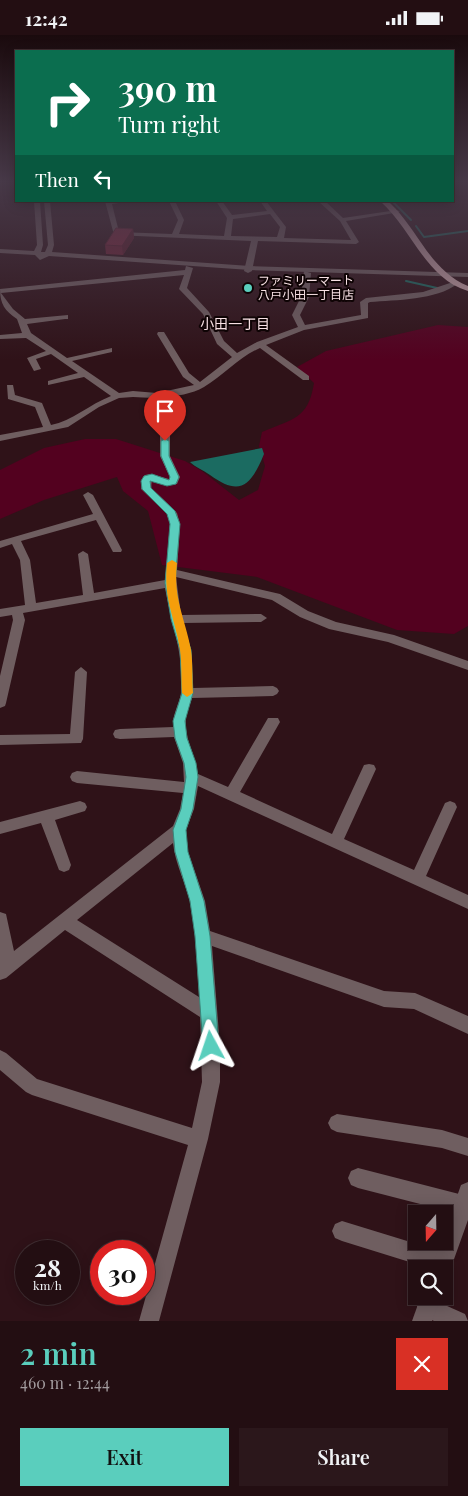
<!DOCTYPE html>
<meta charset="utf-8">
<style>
:root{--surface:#230e12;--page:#2b171b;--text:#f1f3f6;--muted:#a39c9f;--line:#402e32;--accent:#5acebd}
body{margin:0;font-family:"Playfair Display","Noto Sans JP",serif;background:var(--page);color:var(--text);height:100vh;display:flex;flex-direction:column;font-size:19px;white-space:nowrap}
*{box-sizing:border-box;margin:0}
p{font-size:16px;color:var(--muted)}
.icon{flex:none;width:28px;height:28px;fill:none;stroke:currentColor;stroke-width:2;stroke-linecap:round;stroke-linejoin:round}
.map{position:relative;height:1286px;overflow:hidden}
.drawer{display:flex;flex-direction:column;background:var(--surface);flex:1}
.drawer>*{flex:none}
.banner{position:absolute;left:15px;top:15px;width:439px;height:152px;border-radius:0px;box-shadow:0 2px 12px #0003,0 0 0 1px var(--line);background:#0b6e4f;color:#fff;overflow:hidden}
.needle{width:32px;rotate:200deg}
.fabs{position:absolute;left:408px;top:1170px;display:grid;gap:10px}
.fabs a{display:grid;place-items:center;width:45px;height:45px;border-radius:0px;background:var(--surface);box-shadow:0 2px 12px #0003,0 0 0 1px var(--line);font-size:25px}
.speed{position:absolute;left:15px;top:1205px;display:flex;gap:10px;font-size:25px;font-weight:700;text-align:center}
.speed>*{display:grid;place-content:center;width:65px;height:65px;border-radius:50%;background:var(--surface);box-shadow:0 2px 12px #0003,0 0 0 1px var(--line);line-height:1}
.speed small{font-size:12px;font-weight:400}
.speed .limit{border:8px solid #d22;background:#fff;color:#111}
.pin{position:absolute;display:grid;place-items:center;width:42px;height:42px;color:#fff;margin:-51px -21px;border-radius:50% 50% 50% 0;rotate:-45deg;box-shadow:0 0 5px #0007}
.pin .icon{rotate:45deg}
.me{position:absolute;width:55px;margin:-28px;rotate:355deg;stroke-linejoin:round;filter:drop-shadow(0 0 4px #0008)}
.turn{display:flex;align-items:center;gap:18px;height:105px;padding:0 20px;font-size:22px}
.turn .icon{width:65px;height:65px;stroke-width:2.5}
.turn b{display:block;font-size:35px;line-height:42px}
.then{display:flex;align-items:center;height:48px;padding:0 20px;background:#0003;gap:10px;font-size:19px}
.round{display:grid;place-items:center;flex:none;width:52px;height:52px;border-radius:0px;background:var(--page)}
.headline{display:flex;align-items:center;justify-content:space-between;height:85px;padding:0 20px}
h1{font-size:30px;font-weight:600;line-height:38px;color:var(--accent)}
.primary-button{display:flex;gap:10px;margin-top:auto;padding:10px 20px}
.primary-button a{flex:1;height:58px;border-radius:0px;background:var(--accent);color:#111;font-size:20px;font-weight:600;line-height:58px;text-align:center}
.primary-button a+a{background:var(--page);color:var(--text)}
.status{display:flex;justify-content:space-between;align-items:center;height:35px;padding:0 25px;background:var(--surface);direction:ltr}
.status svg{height:14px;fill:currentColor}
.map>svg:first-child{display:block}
</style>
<div class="status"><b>12:42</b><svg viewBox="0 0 49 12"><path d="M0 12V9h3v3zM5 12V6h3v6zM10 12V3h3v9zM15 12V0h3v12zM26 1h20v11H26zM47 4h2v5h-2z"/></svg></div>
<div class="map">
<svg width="468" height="1286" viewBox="0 0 468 1286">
<rect width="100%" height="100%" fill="#2f1218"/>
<path fill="#53011f" d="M438 290 468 292V591L454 599 397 595 257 542 162 530 148 476 123 456 117 442 44 465 0 484V435L44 413 85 404H116L185 426 202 436 239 465 258 455 265 431 259 411 262 397C292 384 308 385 314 348L297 332 326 316Z"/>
<path fill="#1b6b61" d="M262 413 264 419C251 451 240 462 210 440 203 435 195 432 190 427Z"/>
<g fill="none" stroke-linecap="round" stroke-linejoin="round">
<g stroke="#1b6b61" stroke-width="2">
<polyline points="392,166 411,185"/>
<polyline points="416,191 424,202 468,196"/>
<polyline points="406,246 437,253"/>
</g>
<g fill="#6f5e60" fill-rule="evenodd">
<path d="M105 166H132L112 169 119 197 172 199 178 185 169 166H175L184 185 179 199 224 201 227 183 216 166H222L232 180 267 176 260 166H266L286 192 284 203 351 205 340 186 318 166H325L343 183 397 175 400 177 346 186 359 207 356 209 258 206 252 236 248 238 244 236 251 206 114 200ZM270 179 280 192 277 202 231 201 233 184Z"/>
<path d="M186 231 193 233 187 253 209 277 224 306 237 318 257 307 298 292 292 280 301 262 304 236 311 238 309 262 300 280 305 290 361 280 360 267 366 263 423 257 453 247 457 249C437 265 395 265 370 267L368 268V283L304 295 266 310 309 341V345H303L260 313C239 322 224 340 204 352 192 359 176 361 162 363L170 392V421L180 442 177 449 166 450 152 445 151 453 177 478 180 489 177 535 280 559 308 576 336 587 394 600 468 626V635L388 607 329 594 300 582 272 565 176 542 181 580 261 579 267 583 261 587 183 588 191 615 193 653 273 651 277 653 279 656 277 659 273 661 192 663C190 670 186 678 186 685 184 703 196 721 198 739L228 752 268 683H278L280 687 240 757 332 799 364 730 369 729 374 730 376 734 344 804 414 835 445 768 450 766 455 768 457 772 426 841 468 860V874L198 751 194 774 186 795 188 817 205 866 210 896 384 956 415 958 468 981V999L414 974 384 972 212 911 220 1011V1047L208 1104 159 1286H139L188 1110 32 1060 26 1057 0 1035V1015L6 1018 37 1044 192 1093 202 1047 200 982 65 895 6 943 0 945V877L6 879 14 916 173 791 180 774 183 758 77 748 72 746 70 742 72 738 77 736 184 747 183 728 174 702 120 704 115 703 113 699 115 695 120 694 173 692C172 680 179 670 181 658 185 622 171 587 165 553L23 578 25 585 6 668 5 671 0 673V641L13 585 12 580 0 582V574L25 570 20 525 12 509 0 513V506L93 479 83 460 88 457 93 460 122 515 121 517H113L96 485 21 506 30 525 36 568 83 560 78 519 83 516 88 519 94 558 165 545 170 489 167 479 141 454 145 440 151 439 169 444 170 442 160 421V392L153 363 133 362 119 363 99 372 68 392 0 406V400L43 392 35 372 8 364 7 350H13L15 360 42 368 51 390C72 386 90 369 111 361L84 342 48 350V346L78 338 51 319 36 324 41 334 34 336 27 323 46 316 26 303 0 304V300L22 298 17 284C5 276 0 269 0 254L185 235ZM184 240 179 254 203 279 217 309 232 322 200 347 189 338 164 297H158L157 299 183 342 194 350 157 358 133 356 119 358 72 326 112 317V313L67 323 31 298 27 289 65 284H68V280L25 284 13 274 1 258ZM173 808C175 829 186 848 190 868 196 899 197 930 199 962L77 885Z"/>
<polygon points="81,632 87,637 83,704 81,708 0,710 0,700 70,699 75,637"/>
<polygon points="80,766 85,768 87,772 85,776 55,785 71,830 69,835 64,837 59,835 41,788 0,799 0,787"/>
<polygon points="337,1079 442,1095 468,1103 468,1121 442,1113 337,1097 331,1094 328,1088 331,1082"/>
<polygon points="358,1133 463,1160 468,1162 468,1178 463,1180 358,1153 351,1150 348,1143 351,1136"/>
<polygon points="342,1186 443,1217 450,1220 453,1227 450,1234 444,1237 444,1234 432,1234 342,1206 335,1203 332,1196 335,1189"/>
<polygon points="427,1262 465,1279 468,1286 434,1286 420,1279 417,1272 420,1265"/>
</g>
<g fill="#6f5e60" fill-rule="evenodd">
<polygon points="34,166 40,166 43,210 41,217 45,217 48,210 44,166 50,166 54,210 52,217 250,231 468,238 468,242 250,235 49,221 40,225 35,220 0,218 0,214 34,216 37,210"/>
<polygon points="468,1147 468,1185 448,1241 444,1243 444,1234 431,1234 441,1206 444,1206 444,1198 461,1150"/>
<polygon points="421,1261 441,1261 432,1286 412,1286"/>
</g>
<path fill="#c3a0a5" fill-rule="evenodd" d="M380 166H388L395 173C420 200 432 236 468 251V256C425 243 412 194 380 166Z"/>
</g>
<polygon fill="#702135" points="133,194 134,203 123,220 106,219 105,210"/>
<polygon fill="#5b1b2b" points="133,194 134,203 123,220 122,211"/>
<polygon fill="#82263e" stroke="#5b1b2b" points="116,193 133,194 122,211 105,210"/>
<linearGradient id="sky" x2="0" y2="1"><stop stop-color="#1a0a0d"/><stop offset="0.45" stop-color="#473948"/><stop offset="1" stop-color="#473948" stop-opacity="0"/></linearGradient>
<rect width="468" height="325" fill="url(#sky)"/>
<polygon fill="#5acebd" stroke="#3a867b" points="165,404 169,406 169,421 179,442 176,449 167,451 150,446 151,453 175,476 180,489 175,548 181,584 191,615 193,658 185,686 187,703 196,728 198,742 193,774 186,795 188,817 204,866 210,901 219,1011 217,1016 211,1019 206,1016 203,1011 195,901 190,866 175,817 173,795 181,774 186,742 184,728 175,703 173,686 182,658 180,615 171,584 165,548 170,489 167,479 142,454 141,446 144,441 152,439 169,445 170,442 161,421 161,406"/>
<path fill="#f59e0b" d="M172 525 177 528C173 565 185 582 191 615 193 629 192 644 193 658L187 662 182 658C181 644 182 629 180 615 175 582 163 565 167 528Z"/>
<circle fill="#5acebd" stroke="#0f0405" stroke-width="2" cx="248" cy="253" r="5"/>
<g text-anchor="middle" stroke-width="4" stroke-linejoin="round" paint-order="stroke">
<g font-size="12" fill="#f7e1e4" stroke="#0f0405" text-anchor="start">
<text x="258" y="250">ファミリーマート<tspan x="258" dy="14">八戸小田一丁目店</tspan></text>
</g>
<g font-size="14" fill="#f7e1e4" stroke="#0f0405">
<text x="235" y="294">小田一丁目</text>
</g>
</g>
</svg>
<div class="fabs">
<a><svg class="needle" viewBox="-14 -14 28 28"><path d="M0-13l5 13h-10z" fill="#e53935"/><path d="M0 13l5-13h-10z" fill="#a39c9f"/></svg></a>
<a><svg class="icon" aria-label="search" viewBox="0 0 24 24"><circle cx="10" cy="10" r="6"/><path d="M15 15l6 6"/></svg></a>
</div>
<div class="speed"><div>28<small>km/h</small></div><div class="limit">30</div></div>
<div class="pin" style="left:165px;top:406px;background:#d93025"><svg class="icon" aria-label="arrive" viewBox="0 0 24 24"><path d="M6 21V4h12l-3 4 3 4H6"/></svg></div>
<svg class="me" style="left:211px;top:1011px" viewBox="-20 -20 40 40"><path d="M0-17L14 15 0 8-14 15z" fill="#5acebd" stroke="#fff" stroke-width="4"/></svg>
<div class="banner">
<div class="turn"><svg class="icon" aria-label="right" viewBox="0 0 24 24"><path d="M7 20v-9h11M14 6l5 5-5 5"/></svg><div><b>390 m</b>Turn right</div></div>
<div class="then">Then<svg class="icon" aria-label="left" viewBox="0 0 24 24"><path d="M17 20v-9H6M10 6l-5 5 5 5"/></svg></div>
</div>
</div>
<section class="drawer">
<div class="headline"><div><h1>2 min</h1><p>460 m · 12:44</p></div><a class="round" style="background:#d93025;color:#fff"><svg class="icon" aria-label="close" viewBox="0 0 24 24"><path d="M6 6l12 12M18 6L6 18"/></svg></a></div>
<div class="primary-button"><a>Exit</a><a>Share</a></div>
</section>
